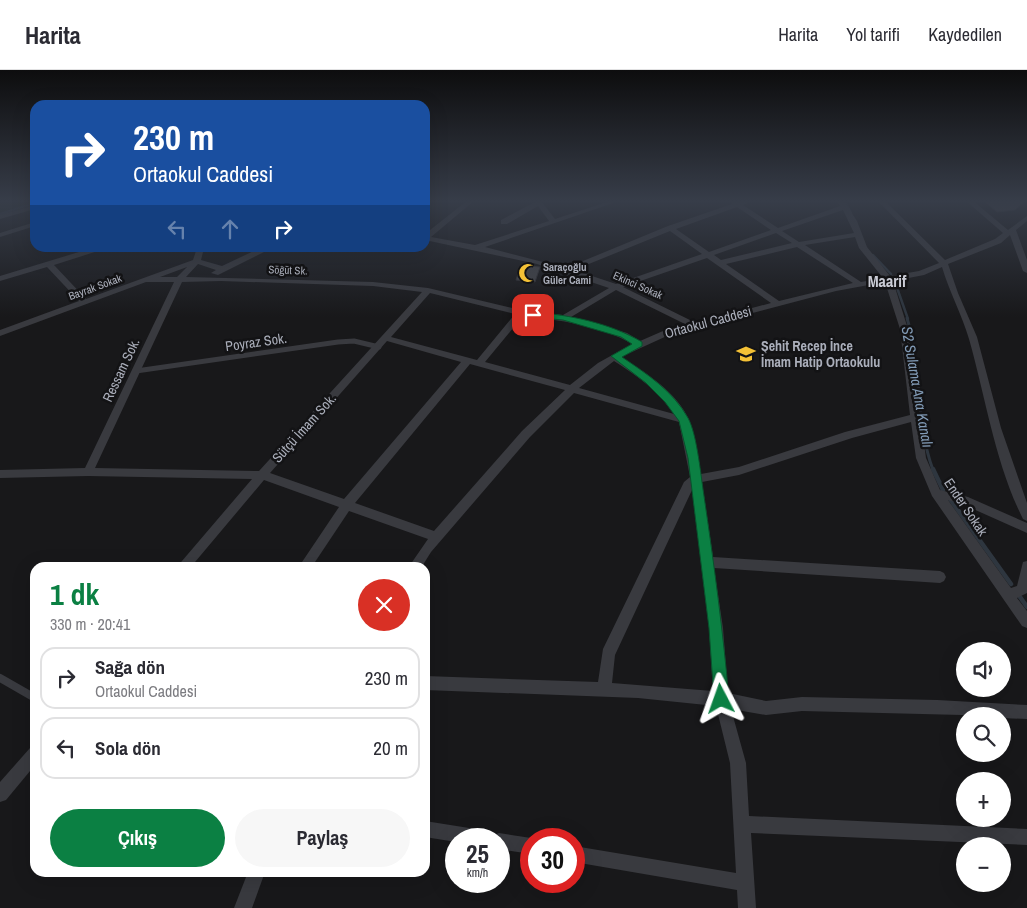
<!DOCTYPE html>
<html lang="tr">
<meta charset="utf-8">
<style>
:root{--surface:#fff;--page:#f7f7f7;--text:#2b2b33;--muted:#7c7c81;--line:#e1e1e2;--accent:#0b8043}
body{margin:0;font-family:"Archivo Narrow",sans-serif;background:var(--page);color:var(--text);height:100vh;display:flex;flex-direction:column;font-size:19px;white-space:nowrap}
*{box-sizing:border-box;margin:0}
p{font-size:16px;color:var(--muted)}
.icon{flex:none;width:28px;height:28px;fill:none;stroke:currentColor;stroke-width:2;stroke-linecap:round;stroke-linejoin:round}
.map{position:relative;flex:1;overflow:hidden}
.panel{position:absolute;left:30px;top:492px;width:400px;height:315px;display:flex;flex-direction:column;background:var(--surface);border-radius:15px;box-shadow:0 5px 20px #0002}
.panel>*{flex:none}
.guide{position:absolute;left:30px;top:30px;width:400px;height:152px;border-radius:15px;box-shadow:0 5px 20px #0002;background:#1a4fa0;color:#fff;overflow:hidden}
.tools{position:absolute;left:956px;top:572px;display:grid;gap:10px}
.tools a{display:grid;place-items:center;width:55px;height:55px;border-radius:50%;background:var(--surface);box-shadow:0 5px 20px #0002;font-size:25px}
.speed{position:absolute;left:445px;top:758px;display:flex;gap:10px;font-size:25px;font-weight:700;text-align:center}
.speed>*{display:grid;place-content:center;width:65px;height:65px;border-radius:50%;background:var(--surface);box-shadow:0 5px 20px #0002;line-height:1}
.speed small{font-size:12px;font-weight:400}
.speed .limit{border:8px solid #d22;background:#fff;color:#111}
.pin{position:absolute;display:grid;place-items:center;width:42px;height:42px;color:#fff;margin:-21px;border-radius:10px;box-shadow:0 2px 8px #0006}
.me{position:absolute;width:55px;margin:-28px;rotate:356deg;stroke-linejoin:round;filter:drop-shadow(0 0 4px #0008)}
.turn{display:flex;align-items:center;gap:18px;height:105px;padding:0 20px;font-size:22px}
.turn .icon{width:65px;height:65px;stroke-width:2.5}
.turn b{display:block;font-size:35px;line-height:42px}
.lanes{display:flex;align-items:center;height:48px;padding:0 20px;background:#0003;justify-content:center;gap:25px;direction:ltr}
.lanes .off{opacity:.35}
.round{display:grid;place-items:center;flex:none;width:52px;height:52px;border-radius:26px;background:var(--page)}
.overview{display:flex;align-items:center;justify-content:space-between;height:85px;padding:0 20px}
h1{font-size:30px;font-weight:700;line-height:38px;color:var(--accent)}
.primary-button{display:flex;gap:10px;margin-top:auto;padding:10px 20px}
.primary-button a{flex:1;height:58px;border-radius:30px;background:var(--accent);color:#fff;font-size:20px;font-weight:700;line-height:58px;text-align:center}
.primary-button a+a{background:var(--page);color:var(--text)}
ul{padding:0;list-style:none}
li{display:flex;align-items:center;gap:15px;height:62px;margin:0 10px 8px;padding:0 10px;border:2px solid var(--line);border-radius:15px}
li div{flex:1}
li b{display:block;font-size:19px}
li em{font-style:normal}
header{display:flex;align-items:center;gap:30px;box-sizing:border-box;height:70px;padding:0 25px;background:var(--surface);border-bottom:1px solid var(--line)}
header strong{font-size:24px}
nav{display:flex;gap:28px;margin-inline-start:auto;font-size:18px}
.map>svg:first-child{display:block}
</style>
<header>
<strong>Harita</strong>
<nav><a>Harita</a><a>Yol tarifi</a><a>Kaydedilen</a></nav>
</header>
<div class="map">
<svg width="1027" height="838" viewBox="0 0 1027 838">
<rect width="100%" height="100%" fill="#18181a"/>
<polygon fill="#202921" points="3,130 35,130 35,134 0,143 0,131"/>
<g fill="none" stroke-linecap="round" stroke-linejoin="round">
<g stroke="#2e363f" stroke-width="2.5">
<polyline points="844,130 851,143"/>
<polyline points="0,144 35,133"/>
<polyline points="873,185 891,204"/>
<polyline points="895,212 908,249"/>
</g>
<path stroke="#2e363f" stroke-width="3" d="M907 248C922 298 915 351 933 400"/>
<g stroke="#2e363f" stroke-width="4.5">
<polyline points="933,399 943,420"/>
<polyline points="950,429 1011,514"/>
<polyline points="1020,527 1027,537"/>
</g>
</g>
<g fill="#424347" stroke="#323236">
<polygon points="983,130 1026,130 1015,140 997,142"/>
<polygon points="521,195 540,197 535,212 516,210"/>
</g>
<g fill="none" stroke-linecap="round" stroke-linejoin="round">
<polyline stroke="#393a3f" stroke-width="5" points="136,301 338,272 354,271 379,277"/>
<polyline stroke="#393a3f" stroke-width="8" points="0,608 35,628"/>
<g fill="#393a3f" fill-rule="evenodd">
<path d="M468 130H475L431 167 475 175 549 151 538 136 507 154H501V150L535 132 534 130 541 131 555 149 613 130H622L485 177 566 198 668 156 732 134 730 132 733 130 738 132 754 130 743 135 778 158 840 136 837 130H843L857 151 867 177 890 206 919 201 939 193 877 130H884L945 190 995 169 1003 163 965 130H972L1008 160 1027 146V151L1016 160 1027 190V203L1023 201 1010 165 1001 173 948 194 958 223 977 267 1001 358 1027 433V451L1023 449C995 393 986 329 969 269 962 245 949 221 942 197L924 205 893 211 908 259 926 388 940 420 968 427 1027 453V463L962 434 948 430 1011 518 1017 516 1023 492 1027 491V523L1017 528 1027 541V558L1022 556 932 426 916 388 911 352 852 368 739 405 702 412 713 487 940 501 944 503 946 507 944 511 940 513 714 498 723 558 728 623 766 631 802 627 937 630 1027 635V649L1002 648V646L802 641 766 645 731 639 746 693 749 746 1027 759V775L751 763 756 838H738L737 820 574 792V776L736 803 730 693 716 636 638 628 425 620V606L598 612 603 579 684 412 690 407 679 352 574 323 530 367 431 482 421 498H408L428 469 349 441 311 498H298L339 437 264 410 190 498H176L252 409 88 406 0 408V400L85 398 174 212H146L0 266V260L79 231 47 197 0 211V206L92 178H101V180L54 195 86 229 193 190 197 178H204L201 190 222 196 260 178H268V180L218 205 211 203 216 200 198 194 186 207 373 212 428 218 521 240 563 245 609 218 537 194 425 170V164ZM737 137 771 160 709 182 676 159ZM843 140 854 163 799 172 782 161ZM670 161 702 184 616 214 574 200ZM776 163 792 173 721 190 714 185ZM855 167 859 178 883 208 861 212 805 175ZM797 177 853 213 779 231 726 194ZM707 188 771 233 696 253 623 217ZM187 197 177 207H160ZM221 211 373 216 422 222 259 401 95 398 182 212ZM885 212 900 259 910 345 845 362 739 397 701 404C698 386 696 366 689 350 678 323 645 302 621 287L669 265 836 221ZM616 220 687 255 663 261 640 271 627 263 571 247ZM430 223 515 244 477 290 391 267ZM523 246C558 250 601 255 632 274L598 293 570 315 485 292ZM387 271 461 292 344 429 270 403ZM614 291C638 306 658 321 674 344L579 318ZM470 294 565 320 522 361 434 461 355 433ZM692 420 709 558 713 621 612 613 615 585Z"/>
<polygon points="35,135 35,139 0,149 0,145"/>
<polygon points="35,152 35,156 0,167 0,163"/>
<polygon points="35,675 35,695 6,730 0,732 0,712 30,678"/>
<polygon points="425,751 488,761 494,765 499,763 531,768 534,769 531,769 531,784 499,779 499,769 456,769 456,772 425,767"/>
<polygon points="248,802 265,802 252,838 234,838"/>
</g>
</g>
<linearGradient id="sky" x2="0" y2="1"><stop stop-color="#0d0d0e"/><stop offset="0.53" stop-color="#373d49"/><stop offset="1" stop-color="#373d49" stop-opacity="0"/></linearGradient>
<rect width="1027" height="247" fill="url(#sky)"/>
<path fill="#0b8043" stroke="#07532c" d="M533 242C570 245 610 253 642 272V276L622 287C647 304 673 321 688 348 697 364 701 407 704 426 714 494 723 561 729 629L727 635 721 637 716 635 714 629 709 558 688 388 679 351 665 332 646 313 611 286 632 274 621 267 563 250 530 247 529 245Z"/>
<defs>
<g id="mosque-bare" transform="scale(1.5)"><path d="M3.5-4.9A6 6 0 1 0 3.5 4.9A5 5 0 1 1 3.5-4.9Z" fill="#f4c136" stroke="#131315" stroke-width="2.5" paint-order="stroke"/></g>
<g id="school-bare" transform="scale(1.5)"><path d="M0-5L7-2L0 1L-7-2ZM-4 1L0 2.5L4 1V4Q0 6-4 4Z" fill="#f4c136" stroke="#131315" stroke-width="2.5" paint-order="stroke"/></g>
</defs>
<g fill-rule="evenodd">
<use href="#mosque-bare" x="528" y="203"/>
<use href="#school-bare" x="746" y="284"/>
</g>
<g text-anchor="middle" stroke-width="5" stroke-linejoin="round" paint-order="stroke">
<g font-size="11" font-weight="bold" fill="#aaaeba" stroke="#131315" text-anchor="start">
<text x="543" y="201">Saraçoğlu<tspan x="543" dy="13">Güler Cami</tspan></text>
</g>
<g font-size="11" fill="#aaaeba" stroke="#131315">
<text transform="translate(288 200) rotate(2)" y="4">Söğüt Sk.</text>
<text transform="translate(638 215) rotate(24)" y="4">Ekinci Sokak</text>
<text transform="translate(95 217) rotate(-20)" y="4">Bayrak Sokak</text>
</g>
<g font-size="14" fill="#aaaeba" stroke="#131315">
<text transform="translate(708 252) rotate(-15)" y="5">Ortaokul Caddesi</text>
<text transform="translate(256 272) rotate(-8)" y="5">Poyraz Sok.</text>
<text transform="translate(121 300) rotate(-65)" y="5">Ressam Sok.</text>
<text transform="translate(304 358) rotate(-48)" y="5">Sütçü İmam Sok.</text>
<text transform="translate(966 437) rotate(56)" y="5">Ender Sokak</text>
</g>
<g font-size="14" font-weight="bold" fill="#aaaeba" stroke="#131315" text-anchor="start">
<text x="761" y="281">Şehit Recep İnce<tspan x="761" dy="16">İmam Hatip Ortaokulu</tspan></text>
</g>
<g font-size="15" font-style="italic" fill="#819ab5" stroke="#131315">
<text transform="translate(917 317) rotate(80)" y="5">S2 Sulama Ana Kanalı</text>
</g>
<g font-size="16" font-weight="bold" fill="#cbcdd6" stroke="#131315">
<text x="887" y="217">Maarif</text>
</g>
</g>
</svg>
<div class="tools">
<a><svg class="icon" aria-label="sound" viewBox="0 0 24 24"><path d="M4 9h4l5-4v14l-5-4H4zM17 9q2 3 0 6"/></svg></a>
<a><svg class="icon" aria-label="search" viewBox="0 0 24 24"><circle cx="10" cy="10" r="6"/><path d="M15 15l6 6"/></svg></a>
<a>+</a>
<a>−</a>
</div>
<div class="speed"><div>25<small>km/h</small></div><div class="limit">30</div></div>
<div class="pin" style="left:533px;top:245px;background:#d93025"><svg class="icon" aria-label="arrive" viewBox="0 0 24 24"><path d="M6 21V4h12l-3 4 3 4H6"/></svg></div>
<svg class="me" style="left:721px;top:629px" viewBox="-20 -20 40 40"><path d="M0-17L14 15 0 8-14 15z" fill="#0b8043" stroke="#fff" stroke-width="4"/></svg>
<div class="guide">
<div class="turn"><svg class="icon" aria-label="right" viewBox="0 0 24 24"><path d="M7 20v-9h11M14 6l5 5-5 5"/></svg><div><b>230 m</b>Ortaokul Caddesi</div></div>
<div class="lanes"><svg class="icon off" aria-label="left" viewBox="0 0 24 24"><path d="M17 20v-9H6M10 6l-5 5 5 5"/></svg><svg class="icon off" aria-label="ahead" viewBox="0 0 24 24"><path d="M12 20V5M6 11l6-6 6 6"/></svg><svg class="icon" aria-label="right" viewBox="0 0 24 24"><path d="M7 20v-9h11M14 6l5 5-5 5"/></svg></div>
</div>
<section class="panel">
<div class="overview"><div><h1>1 dk</h1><p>330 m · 20:41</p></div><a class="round" style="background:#d93025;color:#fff"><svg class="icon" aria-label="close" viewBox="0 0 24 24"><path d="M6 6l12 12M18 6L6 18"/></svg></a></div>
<ul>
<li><svg class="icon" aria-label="right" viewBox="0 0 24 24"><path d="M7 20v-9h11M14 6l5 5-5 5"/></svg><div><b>Sağa dön</b><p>Ortaokul Caddesi</p></div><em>230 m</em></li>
<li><svg class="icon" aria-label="left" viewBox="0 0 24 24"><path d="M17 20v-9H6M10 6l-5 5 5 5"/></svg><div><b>Sola dön</b></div><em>20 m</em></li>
</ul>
<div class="primary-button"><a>Çıkış</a><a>Paylaş</a></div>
</section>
</div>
